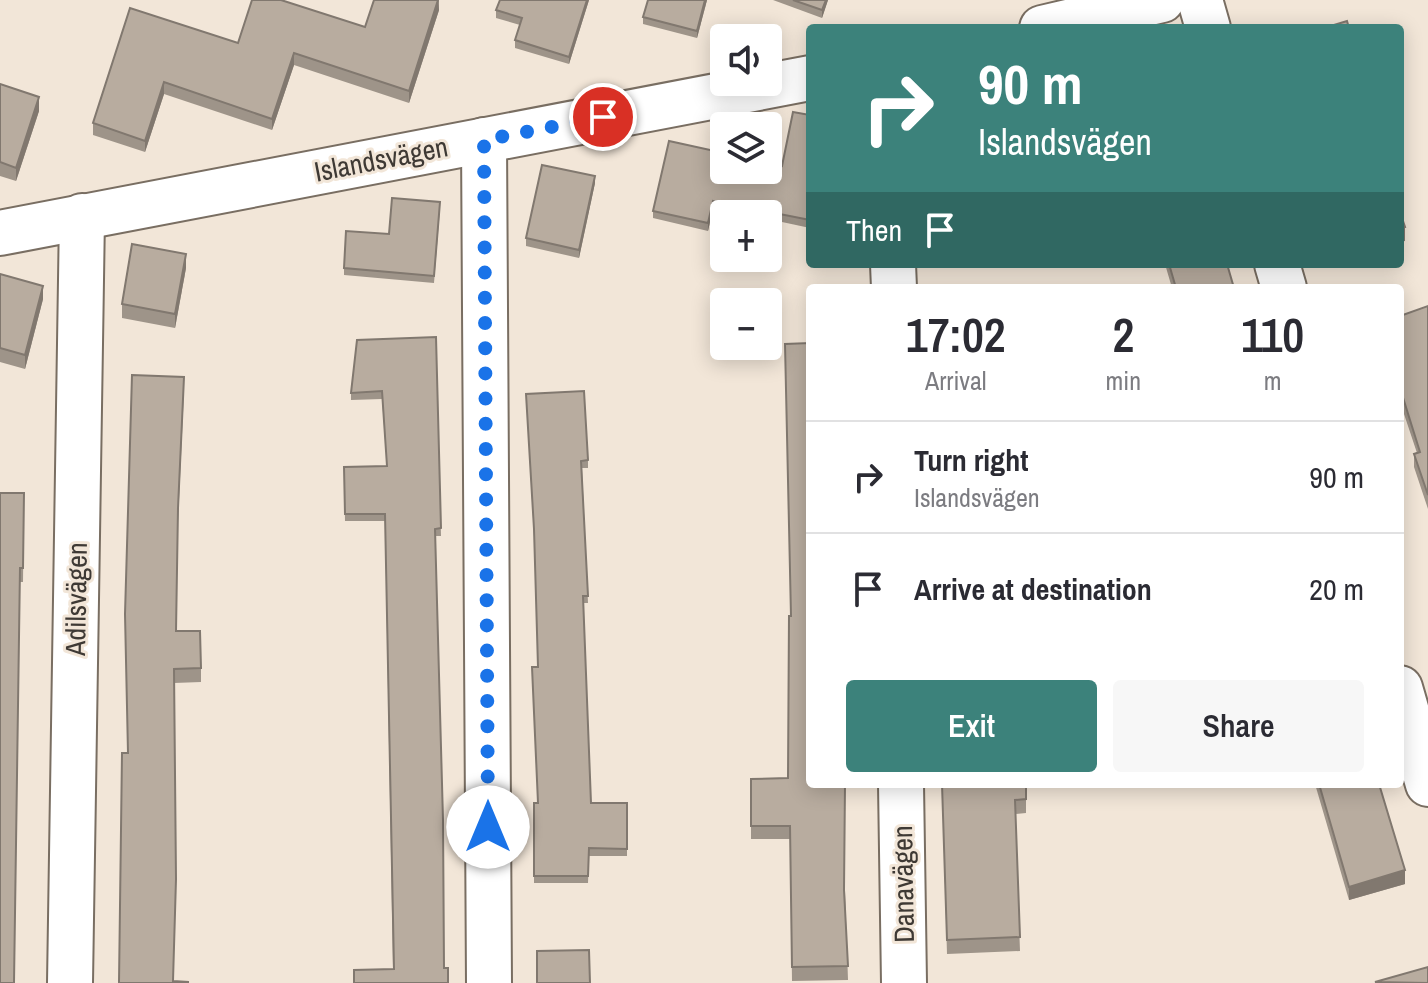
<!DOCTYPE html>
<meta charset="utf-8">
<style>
:root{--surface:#fff;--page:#f7f7f7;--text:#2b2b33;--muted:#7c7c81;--line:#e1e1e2;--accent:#3c827b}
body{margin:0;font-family:"Archivo Narrow",sans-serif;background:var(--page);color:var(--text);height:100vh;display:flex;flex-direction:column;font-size:30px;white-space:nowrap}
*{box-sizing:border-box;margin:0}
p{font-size:26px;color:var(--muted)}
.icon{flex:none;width:44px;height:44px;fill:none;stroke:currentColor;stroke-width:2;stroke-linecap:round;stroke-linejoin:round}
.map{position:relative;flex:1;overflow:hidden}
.side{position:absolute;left:806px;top:284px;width:598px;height:504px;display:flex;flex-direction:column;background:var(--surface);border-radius:8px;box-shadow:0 4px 20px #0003}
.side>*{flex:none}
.banner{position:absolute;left:806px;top:24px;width:598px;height:244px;border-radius:8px;box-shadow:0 4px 20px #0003;background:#3c827b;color:#fff;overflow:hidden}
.tools{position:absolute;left:710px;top:24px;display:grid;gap:16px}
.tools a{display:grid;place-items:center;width:72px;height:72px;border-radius:8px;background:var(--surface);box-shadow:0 4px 20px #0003;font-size:40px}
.pin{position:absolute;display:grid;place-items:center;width:68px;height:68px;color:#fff;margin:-34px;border:4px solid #fff;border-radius:50%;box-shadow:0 2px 8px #0007}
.me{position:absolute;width:88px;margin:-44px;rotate:0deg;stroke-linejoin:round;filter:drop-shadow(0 0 6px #0008)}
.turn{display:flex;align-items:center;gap:28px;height:168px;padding:0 40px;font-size:36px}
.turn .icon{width:104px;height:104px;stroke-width:2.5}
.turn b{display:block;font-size:56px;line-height:68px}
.then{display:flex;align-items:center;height:76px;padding:0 40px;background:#0003;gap:16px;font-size:30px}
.eta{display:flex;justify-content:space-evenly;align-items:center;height:136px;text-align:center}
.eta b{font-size:48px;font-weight:600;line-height:56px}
.primary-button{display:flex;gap:16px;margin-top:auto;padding:16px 40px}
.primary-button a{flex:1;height:92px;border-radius:8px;background:var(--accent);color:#fff;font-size:32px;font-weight:600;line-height:92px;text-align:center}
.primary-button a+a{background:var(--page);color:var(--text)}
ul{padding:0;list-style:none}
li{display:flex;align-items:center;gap:24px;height:112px;padding:0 40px;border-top:2px solid var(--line)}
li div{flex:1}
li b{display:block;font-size:30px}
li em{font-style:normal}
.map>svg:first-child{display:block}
</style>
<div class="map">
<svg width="1428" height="983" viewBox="0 0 1428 983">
<rect width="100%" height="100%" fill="#f2e6d8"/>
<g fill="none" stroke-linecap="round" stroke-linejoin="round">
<g stroke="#796e62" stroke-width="48">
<g id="minor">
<polyline points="1200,0 1208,28"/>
<polyline points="1042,28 1162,0"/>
<polyline points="484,140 489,983"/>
<polyline points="0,233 810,78"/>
<polyline points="893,264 894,288"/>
<polyline points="1277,264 1284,288"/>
<polyline points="1400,688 1428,784"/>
<polyline points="901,784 904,983"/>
<polyline points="70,983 82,216"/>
</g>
</g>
<use href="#minor" stroke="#fff" stroke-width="44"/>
</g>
<g fill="#9e9489">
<polygon points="439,0 439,10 409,103 294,65 272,130 164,94 145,152 93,135 93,123 130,8 238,43 365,27"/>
<polygon points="589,0 569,64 515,48 515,40 520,25 496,18 496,10"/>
<polygon points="648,0 707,0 697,38 643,24 643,17"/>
<polygon points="773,0 828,0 822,18"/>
<polygon points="0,84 39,111 16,181 0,176"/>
<polygon points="810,115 810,228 768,219 768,214 741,214 713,208 708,231 653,218 653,211 782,166"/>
<polygon points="595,183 579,258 526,246 526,238"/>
<polygon points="440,209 434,283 344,275 344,268 389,234"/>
<polygon points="1165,264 1227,264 1234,288 1172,288"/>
<polygon points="186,268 175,328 122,318 122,304"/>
<polygon points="0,274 43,299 25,369 0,362"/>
<polygon points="1428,306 1428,509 1414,467 1414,454 1417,453 1400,402 1400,316"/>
<polygon points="436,337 441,536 435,536 393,969 385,521 345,521 344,467 387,466 382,399 351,400 351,393"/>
<polygon points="184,391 178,522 176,631 201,668 201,682 174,683 119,983"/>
<polygon points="526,394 588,460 588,468 582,468 588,603 583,603 591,803 627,803 627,856 589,856 588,883 534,883 534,803 538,803 538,667 534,536"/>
<polygon points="24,493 23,582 20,582 0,983"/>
<polygon points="751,779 845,891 848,980 792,981 790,839 751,839"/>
<polygon points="942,784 1026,784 1026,813 1015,814 1020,951 947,954"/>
<polygon points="1315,784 1379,784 1405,884 1349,900"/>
</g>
<g fill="#81786f">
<polygon points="438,0 439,10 409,103 409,91"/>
<polygon points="587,0 589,0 569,64 569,57"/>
<polygon points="705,0 707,0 697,38 697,31"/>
<polygon points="826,0 828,0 822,18 822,10"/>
<polygon points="294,53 294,65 272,130 272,119"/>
<polygon points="164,82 164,94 145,152 145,141"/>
<polygon points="39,97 39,111 16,181 16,168"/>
<polygon points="595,176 595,183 579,258 579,250"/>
<polygon points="713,201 713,208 708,231 708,223"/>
<polygon points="1405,227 1405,241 1400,242 1400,228"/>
<polygon points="186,254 186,268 175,328 175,314"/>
<polygon points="43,286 43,299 25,369 25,355"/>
<polygon points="1405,870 1405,884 1349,900 1349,887"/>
</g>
<g fill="#b8ac9f" stroke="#81786f" stroke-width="2">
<polygon points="252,0 281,0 365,27 374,0 438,0 409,91 294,53 272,119 164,82 145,141 93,123 130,8 238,43"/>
<polygon points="500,0 587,0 569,57 515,40 522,18 496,10"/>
<polygon points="648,0 705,0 697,31 643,17"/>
<polygon points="793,0 826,0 822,10"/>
<polygon points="1347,21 1349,28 1324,28"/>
<polygon points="0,84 39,97 16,168 0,162"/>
<polygon points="793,112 810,115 810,220 713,201 708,223 653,211 669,141 724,153 724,170 768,170 768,163 782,166"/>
<polygon points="542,165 595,176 579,250 526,238"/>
<polygon points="392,198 440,202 434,276 344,268 346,231 389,234"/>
<polygon points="1400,212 1405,227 1400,228"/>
<polygon points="132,244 186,254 175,314 122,304"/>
<polygon points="1169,264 1227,264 1234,288 1176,288"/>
<polygon points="0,274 43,286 25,355 0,348"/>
<polygon points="1428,306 1428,495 1414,454 1420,452 1400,388 1400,316"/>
<polygon points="436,337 441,528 435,529 443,820 444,968 448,968 448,983 354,983 354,970 394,969 385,514 345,514 344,467 387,466 382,391 351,393 357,340"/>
<polygon points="810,343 810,784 845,784 844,890 848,966 792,967 790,826 751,826 751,779 788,778 789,616 791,616 785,344"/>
<polygon points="132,375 184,377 178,508 176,631 200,631 201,668 174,669 176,879 173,981 188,982 188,983 119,983 122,753 128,753 125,614"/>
<polygon points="584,391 588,460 581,461 588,596 583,596 591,803 627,803 627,849 589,848 588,876 534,876 534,803 538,803 532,667 538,667 534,529 526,394"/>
<polygon points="0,493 24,493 23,568 20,568 14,983 0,983"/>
<polygon points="942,784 1026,784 1026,799 1015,800 1020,937 947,940"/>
<polygon points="1319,784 1379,784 1405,870 1349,887"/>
<polygon points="589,950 590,983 537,983 537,951"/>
<polygon points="1428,967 1428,983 1375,982"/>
</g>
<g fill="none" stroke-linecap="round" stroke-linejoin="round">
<polyline stroke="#1a73e8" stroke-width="14" stroke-dasharray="0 25.2" points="488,827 484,140 603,117"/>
</g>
<g text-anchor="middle" stroke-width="6" stroke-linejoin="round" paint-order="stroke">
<g font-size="28" fill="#3e3934" stroke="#f2e6d8">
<text transform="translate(381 159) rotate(-11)" y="10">Islandsvägen</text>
<text transform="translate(76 599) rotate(-89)" y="10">Adilsvägen</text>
<text transform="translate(903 884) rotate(-91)" y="10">Danavägen</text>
</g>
</g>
</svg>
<div class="tools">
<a><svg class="icon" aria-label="sound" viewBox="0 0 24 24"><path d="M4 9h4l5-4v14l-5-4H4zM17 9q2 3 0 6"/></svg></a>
<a><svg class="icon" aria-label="layers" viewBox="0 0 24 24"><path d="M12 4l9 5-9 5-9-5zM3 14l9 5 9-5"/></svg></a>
<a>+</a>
<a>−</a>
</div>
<div class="pin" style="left:603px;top:117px;background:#d93025"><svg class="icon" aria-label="arrive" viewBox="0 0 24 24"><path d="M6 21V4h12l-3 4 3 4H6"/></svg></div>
<svg class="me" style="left:488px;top:827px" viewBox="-20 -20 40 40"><circle r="19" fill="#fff"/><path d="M0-13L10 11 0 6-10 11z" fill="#1a73e8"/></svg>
<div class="banner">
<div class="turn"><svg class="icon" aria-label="right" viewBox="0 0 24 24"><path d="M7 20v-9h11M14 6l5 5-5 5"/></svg><div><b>90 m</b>Islandsvägen</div></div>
<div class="then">Then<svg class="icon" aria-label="arrive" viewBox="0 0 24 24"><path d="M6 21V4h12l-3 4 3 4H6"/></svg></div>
</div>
<section class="side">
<div class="eta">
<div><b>17:02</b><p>Arrival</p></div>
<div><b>2</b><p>min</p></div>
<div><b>110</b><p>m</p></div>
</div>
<ul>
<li><svg class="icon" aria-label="right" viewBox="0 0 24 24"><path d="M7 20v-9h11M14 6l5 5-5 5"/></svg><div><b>Turn right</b><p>Islandsvägen</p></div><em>90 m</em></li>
<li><svg class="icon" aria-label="arrive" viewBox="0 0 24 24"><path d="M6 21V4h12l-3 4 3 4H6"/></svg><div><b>Arrive at destination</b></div><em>20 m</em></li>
</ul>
<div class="primary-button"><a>Exit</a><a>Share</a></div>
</section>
</div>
